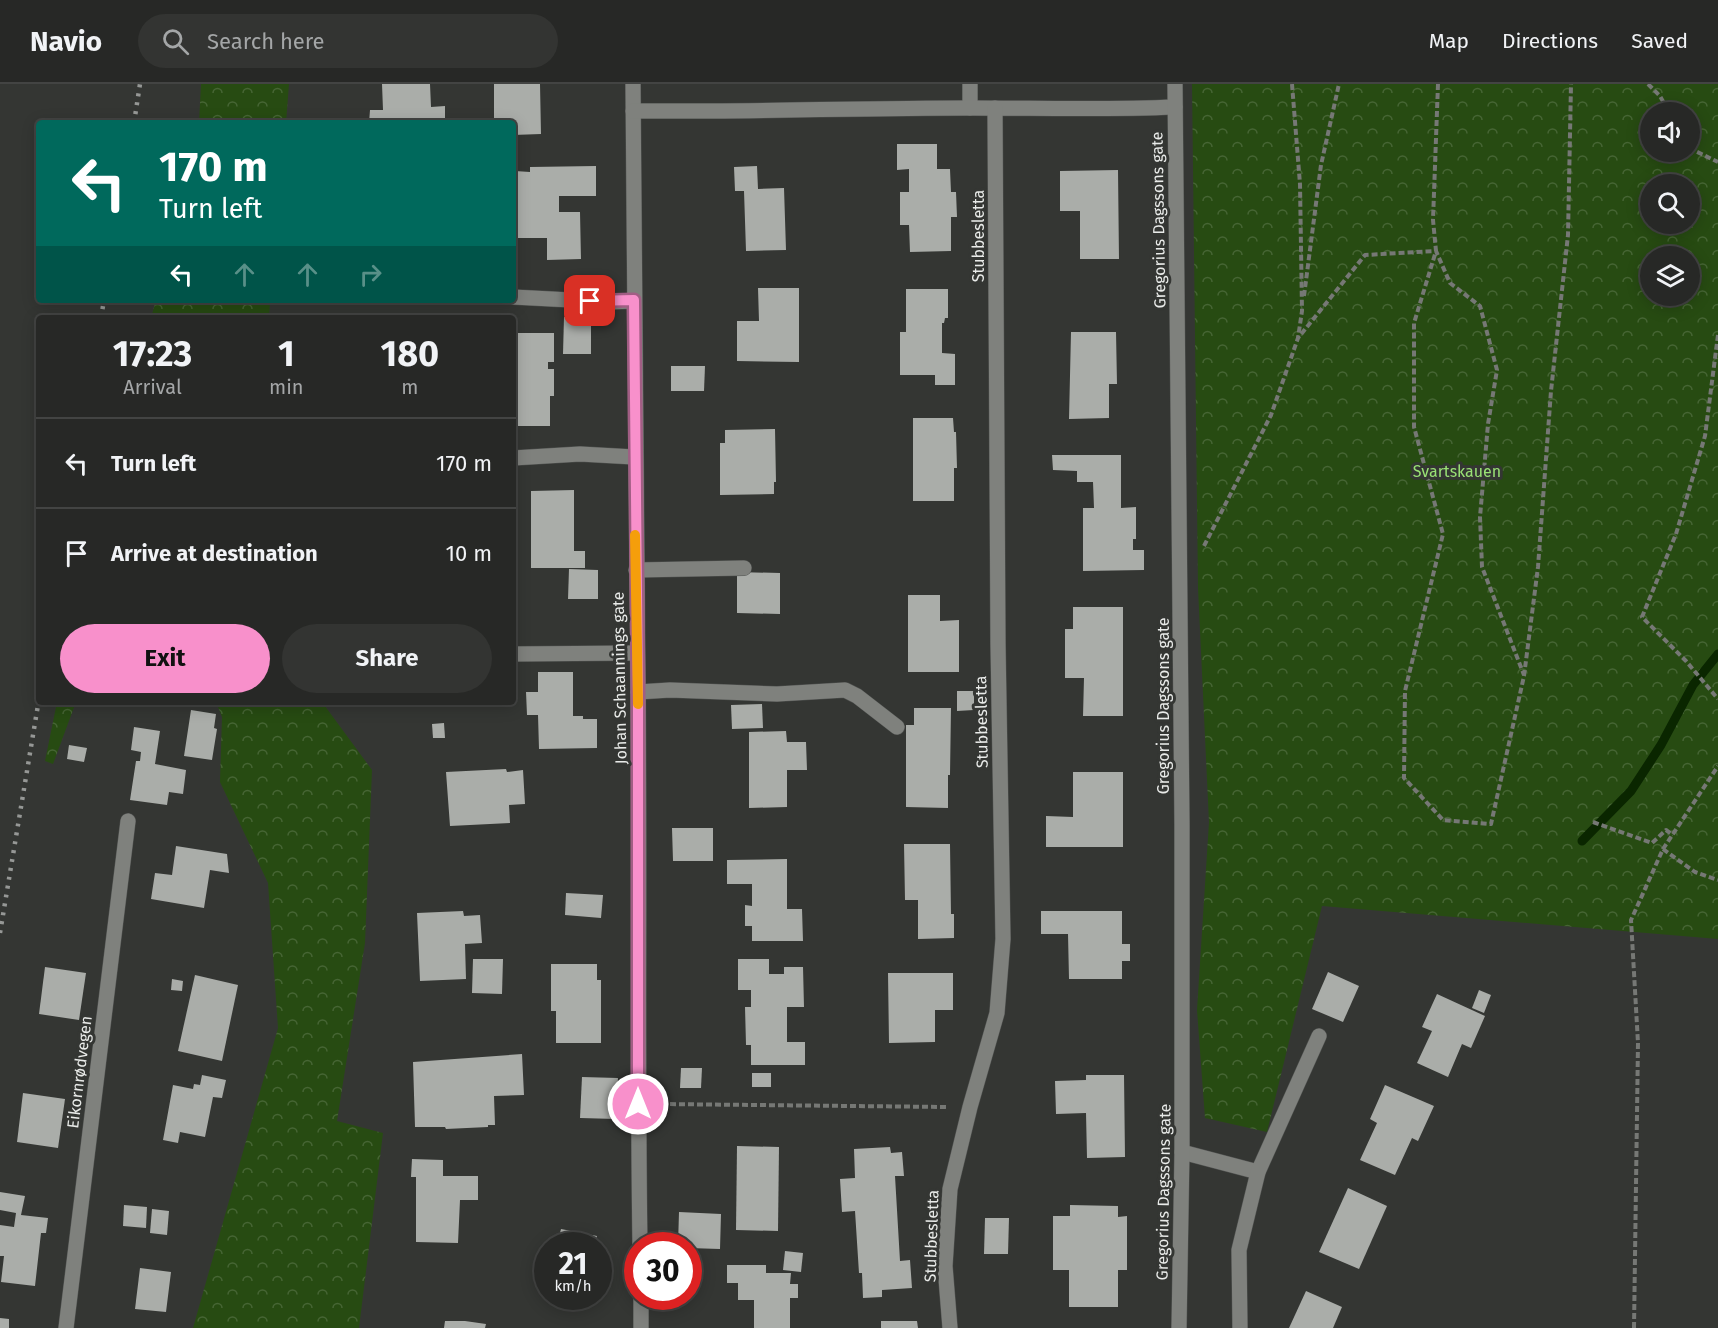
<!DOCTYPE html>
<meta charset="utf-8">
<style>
:root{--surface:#272826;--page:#333432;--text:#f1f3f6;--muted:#a4a6a7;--line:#434443;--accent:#f890cb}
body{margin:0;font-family:"Fira Sans",sans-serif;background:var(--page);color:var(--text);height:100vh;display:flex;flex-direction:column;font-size:22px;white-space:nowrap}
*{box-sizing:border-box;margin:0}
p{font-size:20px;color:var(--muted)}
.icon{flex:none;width:33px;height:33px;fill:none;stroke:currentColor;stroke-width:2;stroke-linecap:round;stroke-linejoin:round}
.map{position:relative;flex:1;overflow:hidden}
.details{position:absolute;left:36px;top:231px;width:480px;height:390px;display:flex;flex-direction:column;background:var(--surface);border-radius:6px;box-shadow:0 3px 15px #0003,0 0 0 2px var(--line)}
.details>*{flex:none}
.hud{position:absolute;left:36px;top:36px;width:480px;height:183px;border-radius:6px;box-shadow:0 3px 15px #0003,0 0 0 2px var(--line);background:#00695c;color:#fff;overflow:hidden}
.buttons{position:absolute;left:1640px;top:18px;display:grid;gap:12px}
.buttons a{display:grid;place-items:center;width:60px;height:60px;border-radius:50%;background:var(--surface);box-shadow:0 3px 15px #0003,0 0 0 2px var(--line);font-size:30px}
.speed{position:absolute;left:534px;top:1148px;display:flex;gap:12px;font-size:30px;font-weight:700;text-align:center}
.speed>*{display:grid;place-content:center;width:78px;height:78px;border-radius:50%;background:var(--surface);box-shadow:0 3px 15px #0003,0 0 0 2px var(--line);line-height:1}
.speed small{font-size:15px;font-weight:400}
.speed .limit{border:9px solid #d22;background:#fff;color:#111}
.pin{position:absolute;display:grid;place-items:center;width:51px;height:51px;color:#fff;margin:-26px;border-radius:12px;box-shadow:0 3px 9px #0006}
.me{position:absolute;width:66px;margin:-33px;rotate:0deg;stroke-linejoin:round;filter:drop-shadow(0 0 4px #0008)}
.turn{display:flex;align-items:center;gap:21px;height:126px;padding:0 24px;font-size:27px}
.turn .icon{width:78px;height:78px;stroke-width:2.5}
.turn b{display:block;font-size:42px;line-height:51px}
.lanes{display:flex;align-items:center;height:57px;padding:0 24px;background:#0003;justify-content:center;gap:30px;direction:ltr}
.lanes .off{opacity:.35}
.eta{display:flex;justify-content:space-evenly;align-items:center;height:102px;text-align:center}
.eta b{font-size:36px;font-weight:700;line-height:42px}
.action{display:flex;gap:12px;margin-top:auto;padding:12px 24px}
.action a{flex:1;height:69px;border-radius:36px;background:var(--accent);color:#111;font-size:24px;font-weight:700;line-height:69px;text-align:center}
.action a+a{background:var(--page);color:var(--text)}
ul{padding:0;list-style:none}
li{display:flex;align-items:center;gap:18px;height:90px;padding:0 24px;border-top:2px solid var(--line)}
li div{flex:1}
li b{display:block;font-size:22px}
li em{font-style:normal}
header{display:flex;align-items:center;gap:36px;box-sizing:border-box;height:84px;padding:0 30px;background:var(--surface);border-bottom:2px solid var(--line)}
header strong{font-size:28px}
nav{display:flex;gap:33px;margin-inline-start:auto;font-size:21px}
.search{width:420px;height:54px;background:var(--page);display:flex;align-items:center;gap:15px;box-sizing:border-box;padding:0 21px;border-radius:33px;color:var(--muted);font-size:22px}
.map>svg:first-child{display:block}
</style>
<header>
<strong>Navio</strong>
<div class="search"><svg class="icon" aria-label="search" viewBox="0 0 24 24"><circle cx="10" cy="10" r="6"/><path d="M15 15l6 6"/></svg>Search here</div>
<nav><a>Map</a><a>Directions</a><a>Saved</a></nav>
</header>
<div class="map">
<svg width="1718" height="1244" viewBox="0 0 1718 1244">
<defs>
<pattern id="forest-crowns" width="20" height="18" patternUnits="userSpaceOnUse" patternTransform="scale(1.5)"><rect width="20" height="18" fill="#274b12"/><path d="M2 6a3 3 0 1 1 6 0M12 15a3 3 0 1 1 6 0" fill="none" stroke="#466534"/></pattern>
</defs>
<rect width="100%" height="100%" fill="#343633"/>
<g fill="url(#forest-crowns)" fill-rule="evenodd">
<polygon points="201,0 289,0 286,39 199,39"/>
<path d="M1192 0H1718V855L1322 822 1267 1048 1205 1034 1197 926 1209 738 1198 504ZM1650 28H1689V68H1650ZM1650 100H1689V140H1650ZM1650 172H1689V212H1650Z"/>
<polygon points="156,216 270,216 269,234 151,234"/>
<polygon points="57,618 76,618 53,680 45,677"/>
<polygon points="216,618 322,618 372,686 365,859 337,1037 383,1049 359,1244 193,1244 278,944 268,799 220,698 222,633"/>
</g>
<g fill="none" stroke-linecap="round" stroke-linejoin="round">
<polyline stroke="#0a2600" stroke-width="9" points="1582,757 1631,707 1661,661 1693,601 1718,570"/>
</g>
<g fill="#aaada9">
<polygon points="382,0 430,0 431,23 445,22 445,39 369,39 370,26 383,26"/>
<polygon points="494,0 540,0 541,50 513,51 513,39 494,39"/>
<polygon points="897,60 937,60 937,85 950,85 951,108 956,108 957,133 951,133 951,167 910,168 909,141 900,141 900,108 909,108 909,85 897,86"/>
<polygon points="596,82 596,112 559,112 559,128 580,128 581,175 547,176 547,154 513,154 515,87 530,88 530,83"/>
<polygon points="757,82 758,105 784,104 786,166 746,167 744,107 735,107 734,83"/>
<polygon points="1118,86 1119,175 1080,175 1080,127 1060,127 1060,87"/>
<polygon points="758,204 799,204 799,278 737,277 737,237 759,237"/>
<polygon points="906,205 948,205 948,234 945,234 944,239 942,239 942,269 955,270 955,301 935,301 935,291 900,291 900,248 906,248"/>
<polygon points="339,230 374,232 374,234 339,234"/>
<polygon points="564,233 591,233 591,270 563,270"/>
<polygon points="1071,248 1116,248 1117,300 1109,300 1109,334 1069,335"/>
<polygon points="513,249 554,249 554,278 548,278 548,285 554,285 554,312 550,312 550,342 513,342 513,285 517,285 517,277 513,277"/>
<polygon points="671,282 705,282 704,307 671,307"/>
<polygon points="913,334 953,334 954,348 956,348 957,384 954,384 954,417 913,417"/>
<polygon points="775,345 776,398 774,398 774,410 720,411 720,359 725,359 725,346"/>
<polygon points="1052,371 1121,371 1121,424 1136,423 1136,455 1133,455 1133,466 1144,466 1144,486 1083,487 1083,424 1094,424 1093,398 1077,398 1077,387 1053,386"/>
<polygon points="574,406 574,467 585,467 585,484 531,484 531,407"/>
<polygon points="569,485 598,486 598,515 568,515"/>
<polygon points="737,488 780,489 780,530 737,529"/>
<polygon points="908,511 940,511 940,537 959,536 959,588 908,588"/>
<polygon points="1073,523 1123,523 1123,632 1083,632 1084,594 1065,594 1065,545 1073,545"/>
<polygon points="538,588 573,588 573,632 583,632 583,635 597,635 597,664 539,665 538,631 527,631 526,608 538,608"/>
<polygon points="957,607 974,607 974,626 957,627"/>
<polygon points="762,620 763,644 732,645 731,621"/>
<polygon points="914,624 951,624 950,691 948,691 948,724 906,723 906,641 914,641"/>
<polygon points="191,626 216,630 214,644 217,645 212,676 184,672"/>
<polygon points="444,639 445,654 433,654 432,640"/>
<polygon points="134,643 160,647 155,680 186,686 183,710 169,708 167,721 130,716 136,677 140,677 141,668 131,666"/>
<polygon points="786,647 787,658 806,658 807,686 787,686 787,723 749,724 749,648"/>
<polygon points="69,661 87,664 84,678 67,675"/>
<polygon points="506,685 507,688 523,686 525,720 509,721 510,739 450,742 446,688"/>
<polygon points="1073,688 1123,688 1123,763 1046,763 1046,732 1073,733"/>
<polygon points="672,744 713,744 713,777 673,777"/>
<polygon points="904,760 950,760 951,830 954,830 954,854 918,855 918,816 905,816"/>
<polygon points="176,762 227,770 229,789 210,786 204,824 151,815 155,789 172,791"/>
<polygon points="787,775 787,825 802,825 803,857 752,857 752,842 745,842 745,821 752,822 752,800 727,800 727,776"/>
<polygon points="566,809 603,811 601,834 565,831"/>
<polygon points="463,827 464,832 480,831 482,859 465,860 466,895 420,897 417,829"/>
<polygon points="1041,827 1122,827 1122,860 1130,860 1130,877 1122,877 1122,895 1069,895 1068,850 1041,850"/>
<polygon points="473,875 503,875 502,910 472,909"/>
<polygon points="738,875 769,875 769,890 784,890 784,883 803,883 804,923 787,923 787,958 805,958 805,981 751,981 751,961 746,961 745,923 751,923 751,906 738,906"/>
<polygon points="551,880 597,880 597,896 601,896 601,959 556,959 556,927 551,927"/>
<polygon points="45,883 86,889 79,936 39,930"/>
<polygon points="1328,888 1359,902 1343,938 1312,925"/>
<polygon points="888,889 953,889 953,926 935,926 935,958 889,959"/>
<polygon points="195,891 238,901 222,977 178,967"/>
<polygon points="172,895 183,897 182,907 171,906"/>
<polygon points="1479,906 1491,911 1484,929 1472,924"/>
<polygon points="1437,910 1485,932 1471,964 1462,960 1448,993 1417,979 1432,947 1422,943"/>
<polygon points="522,970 524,1011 494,1012 495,1041 488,1041 488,1043 446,1045 445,1043 415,1043 413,978"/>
<polygon points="681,984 702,984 701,1004 680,1004"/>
<rect x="752" y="989" width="19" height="14"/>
<polygon points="202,991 226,996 222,1014 213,1013 205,1053 180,1048 178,1059 163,1056 173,1001 193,1005 194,1000 200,1001"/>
<polygon points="1086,991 1124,991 1125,1073 1087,1074 1086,1029 1056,1030 1055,997 1086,996"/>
<polygon points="582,993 618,994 616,1035 580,1034"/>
<polygon points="1385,1001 1434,1022 1418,1057 1412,1054 1395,1091 1360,1076 1377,1039 1370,1035"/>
<polygon points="23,1009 65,1015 58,1064 17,1058"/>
<polygon points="737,1062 779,1063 778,1147 736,1146"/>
<polygon points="890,1063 891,1069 902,1068 904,1092 895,1092 900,1177 910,1176 912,1204 882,1206 882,1213 863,1214 862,1189 859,1189 855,1127 842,1128 840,1095 855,1094 854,1065"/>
<polygon points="412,1075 443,1076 443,1092 478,1092 478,1116 460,1116 458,1159 416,1158 416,1093 411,1093"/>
<polygon points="1348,1104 1387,1122 1359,1185 1319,1168"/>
<polygon points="0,1108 25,1112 21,1131 48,1134 46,1149 41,1149 35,1202 1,1198 4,1172 0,1172 0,1141 14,1143 16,1129 0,1126"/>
<polygon points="124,1121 147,1123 146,1144 123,1142"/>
<polygon points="1070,1121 1118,1122 1118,1133 1127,1132 1127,1186 1118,1186 1118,1223 1069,1223 1069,1186 1053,1186 1053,1132 1070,1132"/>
<polygon points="152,1125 169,1127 167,1151 150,1149"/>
<polygon points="679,1128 721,1130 720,1165 688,1164 688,1161 678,1161"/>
<polygon points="985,1134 1009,1134 1008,1170 984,1170"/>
<polygon points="561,1145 597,1152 595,1161 557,1161"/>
<polygon points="544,1163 548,1163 548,1188 539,1187"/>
<polygon points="785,1167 803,1169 801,1188 783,1186"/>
<polygon points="727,1181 766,1181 766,1189 791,1189 790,1200 798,1200 798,1214 790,1214 790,1244 754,1244 754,1216 738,1216 738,1199 727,1199"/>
<polygon points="140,1184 171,1188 166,1228 135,1225"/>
<polygon points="1306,1207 1342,1223 1333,1244 1289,1244"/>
<polygon points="0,1234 9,1235 9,1244 0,1244"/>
<polygon points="445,1237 465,1237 486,1240 485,1244 444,1244"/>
<polygon points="881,1237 917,1237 918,1244 881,1244"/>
</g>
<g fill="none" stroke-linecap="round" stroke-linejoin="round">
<g stroke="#515351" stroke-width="16">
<g id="service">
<polyline points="513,213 609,218 634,217"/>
<polyline points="513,374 580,370 634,373"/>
<polyline points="636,486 744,484"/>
<polyline points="513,570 637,569"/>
<polyline points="638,608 670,606 777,610 845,606 857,612 897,643"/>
<polyline points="1182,1068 1258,1088"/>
<polyline points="1240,1244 1239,1166 1258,1088 1319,952"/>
</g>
</g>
<g stroke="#515351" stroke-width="16">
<g id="minor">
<path d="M633 0C634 202 636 404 638 607 640 791 637 976 640 1161"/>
<polyline points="970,0 970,24"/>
<path d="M633 27C745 28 858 24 970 24 1039 24 1107 26 1175 23"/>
<polyline points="641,1212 641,1244"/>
<polyline points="66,1244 128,737"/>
<polyline points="950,1244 945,1182 950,1105 970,1023 997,929 1003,855 998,560 995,24"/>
</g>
</g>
<g stroke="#515351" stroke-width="16">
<polyline id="tertiary" points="1175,0 1182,741 1182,1068 1179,1244"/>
</g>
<g stroke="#767875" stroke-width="4" stroke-dasharray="6 3" stroke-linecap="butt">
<polyline points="1292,0 1300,100 1302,227 1298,254"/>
<polyline points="1438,0 1433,136 1436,167 1414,239 1414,343 1443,450 1405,607 1404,694 1443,736 1491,740 1524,592 1538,483 1551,307 1568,151 1571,0"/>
<polyline points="1648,0 1660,12 1669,28"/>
<polyline points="1689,64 1718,78"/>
<polyline points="1304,212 1321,81 1339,0"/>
<polyline points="1718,251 1705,352 1676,450 1642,533 1686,577 1718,615"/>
<polyline points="1204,462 1271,331 1298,254 1365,171 1436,167 1450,199 1480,222 1497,286 1488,340 1480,433 1482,483 1524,591"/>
<polyline points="1593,738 1652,759 1666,746 1673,751"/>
<polyline points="1663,765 1695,788 1718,796"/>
<polyline points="661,1020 948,1023"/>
<polyline points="1634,1244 1638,959 1631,836 1663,765 1718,682"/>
</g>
<use href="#service" stroke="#7f817d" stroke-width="15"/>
<use href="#minor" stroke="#7f817d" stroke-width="15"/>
<use href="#tertiary" stroke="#7f817d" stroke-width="15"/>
<g stroke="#969896" stroke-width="4.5" stroke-dasharray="3 6" stroke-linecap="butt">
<polyline points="134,39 140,0"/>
<polyline points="101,234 104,216"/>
<polyline points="0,849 39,615"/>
</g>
</g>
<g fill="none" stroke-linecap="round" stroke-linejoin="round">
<g stroke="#a15e84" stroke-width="15">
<polyline id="route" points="590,217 634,216 638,608 638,1020"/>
</g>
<use href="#route" stroke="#f890cb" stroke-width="10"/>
<polyline stroke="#f59e0b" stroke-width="10" points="635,451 638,620"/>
</g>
<g text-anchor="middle" stroke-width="6" stroke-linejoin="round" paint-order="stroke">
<g font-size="16" fill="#e9ebe9" stroke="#343633">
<text transform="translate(1158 136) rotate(-91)" y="6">Gregorius Dagssons gate</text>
<text transform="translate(978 152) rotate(-90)" y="6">Stubbesletta</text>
<text transform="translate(619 594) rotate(-91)" y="6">Johan Schaannings gate</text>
<text transform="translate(1163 622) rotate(-90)" y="6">Gregorius Dagssons gate</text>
<text transform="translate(981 638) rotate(-91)" y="6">Stubbesletta</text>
<text transform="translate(79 988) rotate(-83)" y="6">Eikornrødvegen</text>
<text transform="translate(1163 1108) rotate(-89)" y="6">Gregorius Dagssons gate</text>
<text transform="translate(931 1152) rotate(-88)" y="6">Stubbesletta</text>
</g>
<g font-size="16" fill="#99e175" stroke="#343633">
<text x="1457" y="393">Svartskauen</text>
</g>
</g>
</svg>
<div class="buttons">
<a><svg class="icon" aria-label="sound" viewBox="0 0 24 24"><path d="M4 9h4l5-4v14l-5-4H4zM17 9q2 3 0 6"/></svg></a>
<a><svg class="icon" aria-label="search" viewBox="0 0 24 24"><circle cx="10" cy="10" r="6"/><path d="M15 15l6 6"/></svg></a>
<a><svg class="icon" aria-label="layers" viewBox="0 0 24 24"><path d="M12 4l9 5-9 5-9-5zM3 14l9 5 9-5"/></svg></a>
</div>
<div class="speed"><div>21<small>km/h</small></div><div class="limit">30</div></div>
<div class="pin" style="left:590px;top:217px;background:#d93025"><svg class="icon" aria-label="arrive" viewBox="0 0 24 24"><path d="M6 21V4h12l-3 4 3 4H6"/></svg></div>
<svg class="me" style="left:638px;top:1020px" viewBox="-20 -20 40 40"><circle r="17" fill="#f890cb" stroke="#fff" stroke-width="3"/><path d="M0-11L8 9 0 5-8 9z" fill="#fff"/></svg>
<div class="hud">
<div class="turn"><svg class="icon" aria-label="left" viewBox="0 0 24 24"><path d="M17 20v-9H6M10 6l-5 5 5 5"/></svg><div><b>170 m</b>Turn left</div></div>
<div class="lanes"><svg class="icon" aria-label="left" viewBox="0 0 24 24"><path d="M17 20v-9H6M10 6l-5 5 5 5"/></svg><svg class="icon off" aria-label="ahead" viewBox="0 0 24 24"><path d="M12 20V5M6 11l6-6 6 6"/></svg><svg class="icon off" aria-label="ahead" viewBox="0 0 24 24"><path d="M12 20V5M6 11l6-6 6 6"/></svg><svg class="icon off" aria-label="right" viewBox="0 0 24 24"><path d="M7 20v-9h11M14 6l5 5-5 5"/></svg></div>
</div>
<section class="details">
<div class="eta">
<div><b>17:23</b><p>Arrival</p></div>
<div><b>1</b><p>min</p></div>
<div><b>180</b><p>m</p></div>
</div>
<ul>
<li><svg class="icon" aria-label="left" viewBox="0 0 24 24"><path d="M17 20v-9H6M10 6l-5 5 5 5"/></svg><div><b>Turn left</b></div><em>170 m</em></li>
<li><svg class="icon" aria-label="arrive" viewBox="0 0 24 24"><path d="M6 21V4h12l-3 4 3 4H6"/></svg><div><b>Arrive at destination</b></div><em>10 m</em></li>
</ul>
<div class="action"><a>Exit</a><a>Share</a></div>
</section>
</div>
